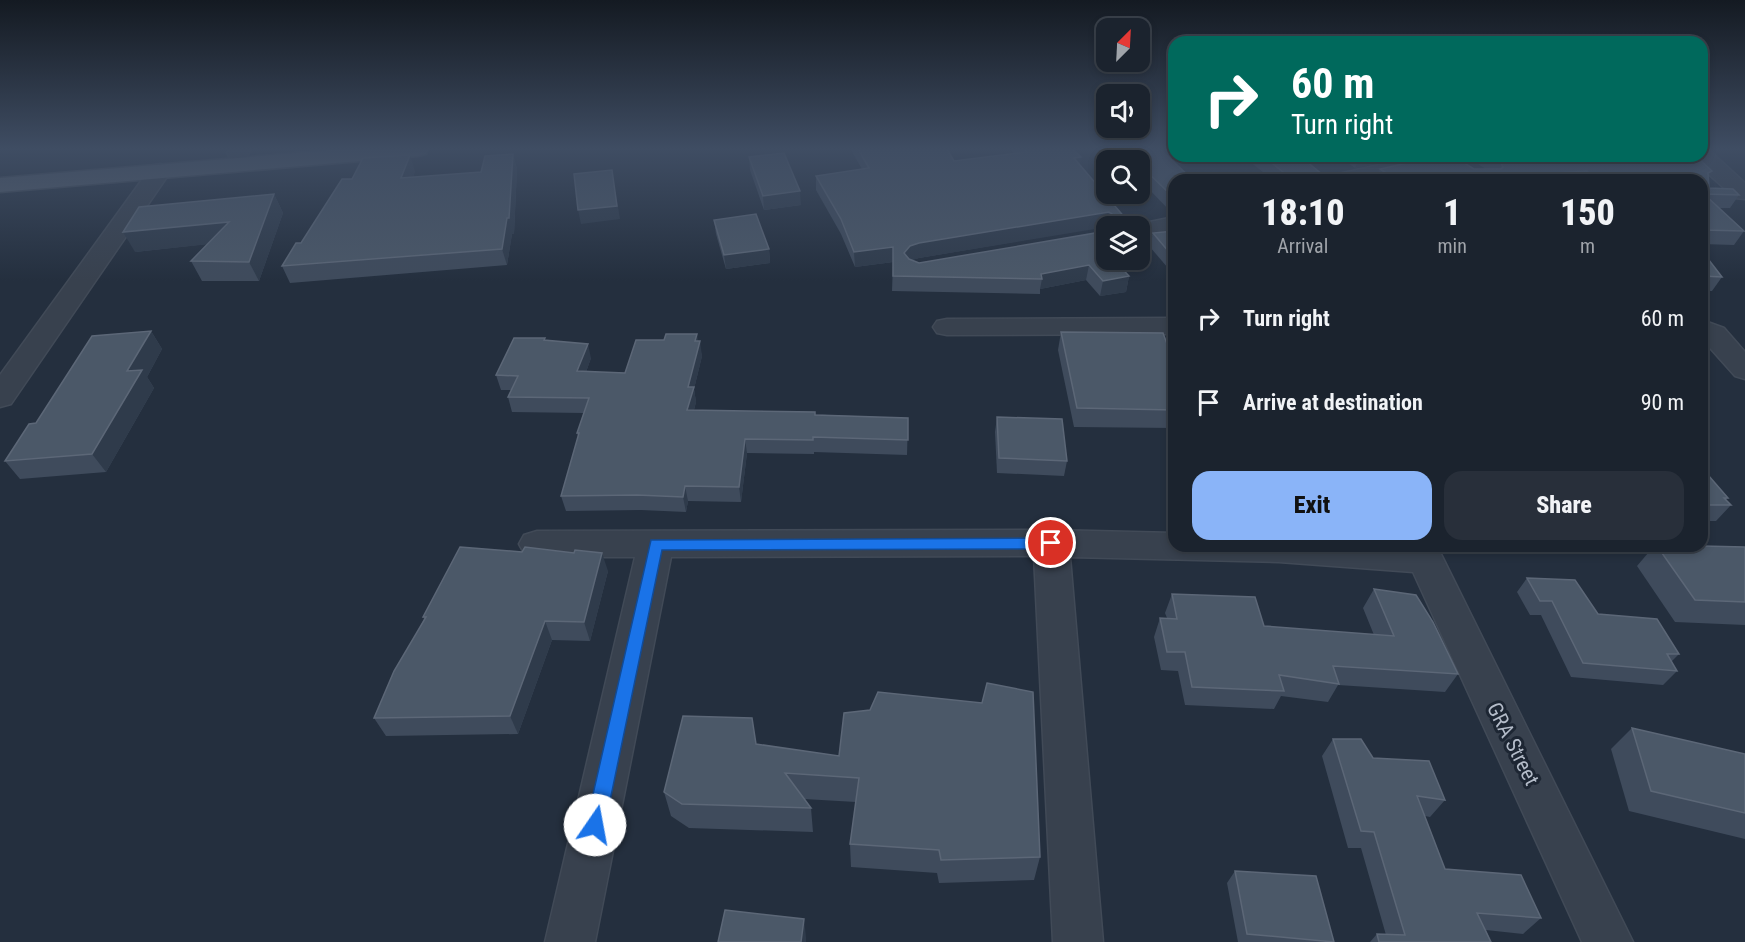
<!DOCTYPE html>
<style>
:root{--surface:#1b232e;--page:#282f3a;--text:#f1f3f6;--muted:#a0a4aa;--line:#39404a;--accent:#8ab4f8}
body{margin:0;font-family:"Roboto Condensed",sans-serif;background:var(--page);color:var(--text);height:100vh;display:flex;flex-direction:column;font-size:22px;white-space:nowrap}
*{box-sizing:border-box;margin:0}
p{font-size:20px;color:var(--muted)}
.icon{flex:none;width:33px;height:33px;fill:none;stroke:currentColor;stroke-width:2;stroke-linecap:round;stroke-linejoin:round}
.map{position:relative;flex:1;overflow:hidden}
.details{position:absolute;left:1168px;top:174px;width:540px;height:378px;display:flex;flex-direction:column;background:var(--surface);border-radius:18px;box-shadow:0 3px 9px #0003,0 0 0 2px var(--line)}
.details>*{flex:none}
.top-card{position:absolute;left:1168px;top:36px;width:540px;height:126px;border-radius:18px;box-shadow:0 3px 9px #0003,0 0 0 2px var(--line);background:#00695c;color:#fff;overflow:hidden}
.needle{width:39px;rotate:24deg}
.buttons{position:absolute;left:1096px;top:18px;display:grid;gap:12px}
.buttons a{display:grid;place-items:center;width:54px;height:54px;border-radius:12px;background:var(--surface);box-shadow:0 3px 9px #0003,0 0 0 2px var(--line);font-size:30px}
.pin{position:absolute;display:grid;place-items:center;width:51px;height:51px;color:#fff;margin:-26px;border:3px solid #fff;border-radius:50%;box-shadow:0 2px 6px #0007}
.me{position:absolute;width:66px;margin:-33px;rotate:12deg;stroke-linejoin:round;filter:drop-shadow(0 0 4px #0008)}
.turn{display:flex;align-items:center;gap:21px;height:126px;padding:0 24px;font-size:27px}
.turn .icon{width:78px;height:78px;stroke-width:2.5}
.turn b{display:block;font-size:42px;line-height:51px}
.eta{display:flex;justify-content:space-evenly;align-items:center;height:102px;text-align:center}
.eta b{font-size:36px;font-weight:800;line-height:42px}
.action{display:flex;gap:12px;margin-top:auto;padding:12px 24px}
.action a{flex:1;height:69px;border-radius:18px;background:var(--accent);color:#111;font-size:24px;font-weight:800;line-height:69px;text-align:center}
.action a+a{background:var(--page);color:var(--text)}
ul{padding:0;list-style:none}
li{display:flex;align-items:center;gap:18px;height:84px;padding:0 24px}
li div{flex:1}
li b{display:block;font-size:22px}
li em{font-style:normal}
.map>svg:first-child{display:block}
</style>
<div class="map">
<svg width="1745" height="942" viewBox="0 0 1745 942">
<rect width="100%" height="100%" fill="#242f3e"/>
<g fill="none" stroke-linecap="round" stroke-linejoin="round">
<g stroke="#414a57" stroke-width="3">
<g id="street">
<polygon points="229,149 251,149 246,158 238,160 230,158 227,153"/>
<polygon points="1702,150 1710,151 1745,183 1745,199 1735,198 1694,161 1691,156 1702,156"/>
<polygon points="1419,156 1430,157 1433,162 1430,167 1372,180 1331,180 1334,175"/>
<polygon points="160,164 168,166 171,171 11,404 0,407 0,375 152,166"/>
<polygon points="1174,217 1174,231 1140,237 1140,226 1130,226"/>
<polygon points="1174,318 1174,334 947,335 937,333 933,327 937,321 947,319"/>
<polygon points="1702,320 1724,328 1745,352 1745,379 1735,376 1702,339"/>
<polygon points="1051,530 1174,533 1174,546 1437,546 1633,942 1582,942 1413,572 1279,562 1070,557 1103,942 1053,942 1034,556 671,557 595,942 545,942 635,557 537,557 524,553 519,544 524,535 537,531"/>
</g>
</g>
<g stroke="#414a57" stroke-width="3">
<polygon id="primary" points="344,149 429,149 426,154 418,156 0,192 0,178"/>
</g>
<use href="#street" fill="#38414e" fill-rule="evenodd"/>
<use href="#primary" fill="#56606e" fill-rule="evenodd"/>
</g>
<g fill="#3f4b5c">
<polygon points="852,149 947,149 954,161 1014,154 1010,149 1073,149 1080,165 1132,226 1107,226 919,258 911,260 919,263 1107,260 1129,276 1126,292 1100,296 1086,280 1040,289 1040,294 892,291 893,262 855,267 841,234 816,190 816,176 862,169 852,152"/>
<polygon points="1109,149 1160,149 1174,180 1174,215 1140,180 1140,160 1120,160"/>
<polygon points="513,154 517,169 514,234 512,234 507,265 290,283 282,266 352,179 415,171 413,177 481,172"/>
<polygon points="1210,156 1300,156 1329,180 1273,180 1244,157 1211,158"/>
<polygon points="1338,156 1410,156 1355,168"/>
<polygon points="1465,156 1696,156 1708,177 1709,188 1739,195 1730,208 1719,208 1744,231 1734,245 1702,244 1702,180 1376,180 1380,169 1486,169"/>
<polygon points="749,157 801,205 764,210 750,170"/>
<polygon points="274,194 283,213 259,281 202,281 191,261 207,244 135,252"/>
<polygon points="714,220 769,249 770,263 726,269 716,234"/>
<polygon points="1174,231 1174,275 1150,247 1153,233"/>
<polygon points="1702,276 1722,277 1712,291 1702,291"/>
<polygon points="151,331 162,349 147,377 154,388 106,472 20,479 5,461 36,423"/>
<polygon points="1061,332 1174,360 1174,428 1074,427 1058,350"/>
<polygon points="545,341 591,358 586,372 625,373 698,341 702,356 694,389 696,402 694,410 908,418 907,455 814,452 814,454 747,453 741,502 688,501 686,512 641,510 566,511 561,496 578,436 577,433 584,413 512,412 508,397 511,390 501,390 496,375"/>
<polygon points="997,417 1067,461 1064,476 997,473 995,432"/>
<polygon points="1702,468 1728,498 1726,500 1731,505 1716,521 1702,521"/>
<polygon points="1654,546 1702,546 1745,547 1745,625 1675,622 1637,566"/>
<polygon points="522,552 574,553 608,571 590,641 552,640 518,734 386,736 374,718 424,619 423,617"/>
<polygon points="1527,578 1679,654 1671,662 1677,671 1663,685 1571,677 1541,615 1530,615 1517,592"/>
<polygon points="1374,589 1458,674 1445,692 1338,685 1328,702 1281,696 1274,709 1185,705 1178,671 1161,670 1154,637 1160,618 1167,618 1165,613 1172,594 1264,626 1374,635 1363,608"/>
<polygon points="1632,728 1745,754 1745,839 1629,811 1611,749"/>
<polygon points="1333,739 1373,758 1445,800 1430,817 1425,816 1445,869 1541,918 1523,934 1486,930 1491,942 1370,942 1377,934 1386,935 1361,848 1348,848 1322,756"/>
<polygon points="756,744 839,756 1040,857 1034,880 939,883 937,873 851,867 850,844 856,802 804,799 811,808 813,832 689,828 671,816 664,792"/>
<polygon points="1235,871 1334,942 1238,942 1227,883"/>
</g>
<g fill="#2f3b4b">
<polygon points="513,154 517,169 514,234 512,234 507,265 502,249"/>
<polygon points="410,155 415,171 407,194 401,178"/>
<polygon points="1360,156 1410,156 1355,168"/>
<polygon points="1081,157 1079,171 1074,158"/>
<polygon points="612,170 620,219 581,224 578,210"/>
<polygon points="800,191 801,205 764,210 763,196"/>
<polygon points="274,194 283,213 259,281 249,262"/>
<polygon points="1109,212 1107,227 919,258 909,261 904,253 910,246 919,243"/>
<polygon points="229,222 238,241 135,252 123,232"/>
<polygon points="1107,243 1107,258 1100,244"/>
<polygon points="893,247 893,262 855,267 854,252"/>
<polygon points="769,249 770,263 726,269 724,255"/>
<polygon points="1089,265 1086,280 1040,289 1042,279 1041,274"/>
<polygon points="1129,276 1126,292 1100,296 1103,281"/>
<polygon points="151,331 162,349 147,377 154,388 106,472 92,454 127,371"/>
<polygon points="697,334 699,347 700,341 702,356 694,389 696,402 690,425 687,410 688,387"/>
<polygon points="588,344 591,358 581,386 577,371"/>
<polygon points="745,439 747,453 741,502 739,487"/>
<polygon points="685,486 688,501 686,512 683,497"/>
<polygon points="602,553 608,571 590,641 584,622"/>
<polygon points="545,621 552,640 518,734 510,716"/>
<polygon points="804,919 806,937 806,942 801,942"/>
</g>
<g fill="#4b5868" stroke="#5c6777" stroke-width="1.5">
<polygon points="858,149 947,149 954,161 1027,152 1024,149 1073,149 1081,157 1074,158 1132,226 1111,226 1112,214 1109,212 919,243 910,246 904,253 909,259 919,263 1107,231 1107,243 1100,244 1107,252 1107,260 1114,260 1129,276 1103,281 1089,265 1041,274 1042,279 893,276 893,247 854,252 841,219 816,176 869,168"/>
<polygon points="1124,149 1160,149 1193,180 1174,180 1174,198 1140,165 1140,160 1136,160"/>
<polygon points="784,153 800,191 763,196 749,157"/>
<polygon points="513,154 509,218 507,218 502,249 282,266 296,243 301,243 342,179 352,179 363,158 410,155 401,178 481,172 485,156"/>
<polygon points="1263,156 1300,156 1329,180 1293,180"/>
<polygon points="1438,156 1453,156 1474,169 1501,169 1503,167 1500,161 1492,156 1696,156 1712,171 1708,173 1709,188 1733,189 1739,195 1704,194 1744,231 1702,230 1702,180 1596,180 1587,171 1478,178 1481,180 1397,180 1380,169"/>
<polygon points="612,170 617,206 578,210 574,174"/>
<polygon points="274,194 249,262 191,261 229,222 123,232 139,207"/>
<polygon points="756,214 769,249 724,255 714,220"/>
<polygon points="1174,231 1174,258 1153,233"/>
<polygon points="1702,251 1722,277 1702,276"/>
<polygon points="151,331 127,371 142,370 92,454 5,461 29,424 36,423 92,336"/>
<polygon points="1061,332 1163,333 1173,360 1174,360 1174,410 1077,408"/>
<polygon points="666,334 697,334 695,341 700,341 688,387 694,387 687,410 815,412 815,415 908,418 908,440 813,437 813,440 745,439 739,487 685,486 683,497 637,495 561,496 579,433 577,433 589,398 508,397 518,376 496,375 514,338 545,338 544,340 588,344 577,371 625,373 636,340 664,340"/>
<polygon points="997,417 1062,419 1067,461 999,458"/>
<polygon points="1702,468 1728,498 1724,498 1731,505 1702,505"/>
<polygon points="1657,546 1702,546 1745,547 1745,602 1695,600"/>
<polygon points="460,547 522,552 525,547 574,553 575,550 602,553 584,622 545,621 510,716 374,718 394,671 426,617 423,617"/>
<polygon points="1527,578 1575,580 1598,614 1657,619 1679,654 1667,654 1677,671 1583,663 1552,601 1540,601"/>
<polygon points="1374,589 1416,595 1433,622 1458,674 1333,666 1339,684 1279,675 1284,691 1192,687 1185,652 1167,652 1160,618 1177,619 1172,594 1255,597 1264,626 1394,636"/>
<polygon points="987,683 1033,692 1040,857 941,860 939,850 850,844 859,778 785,773 811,808 682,804 664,792 683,716 752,718 756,744 839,756 844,713 870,710 878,692 982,703"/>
<polygon points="1632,728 1745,754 1745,813 1651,791"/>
<polygon points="1333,739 1361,739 1373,758 1429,761 1445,800 1417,796 1445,869 1521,875 1541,918 1477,913 1491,942 1379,942 1377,934 1405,935 1374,832 1361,831"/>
<polygon points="1235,871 1316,876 1334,942 1247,934"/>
<polygon points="725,910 804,919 801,942 718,942"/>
</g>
<linearGradient id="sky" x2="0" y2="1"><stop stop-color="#141a22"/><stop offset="0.53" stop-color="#3f4d63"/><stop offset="1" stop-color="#3f4d63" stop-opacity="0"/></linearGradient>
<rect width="1745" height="281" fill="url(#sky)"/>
<polygon fill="#1a73e8" stroke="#114b97" stroke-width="1.5" points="1051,538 1056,539 1058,543 1056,547 1051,549 662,550 605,825 602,831 595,834 589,831 586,825 651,540"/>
<g text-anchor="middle" stroke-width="6" stroke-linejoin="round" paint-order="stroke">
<g font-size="21" fill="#b4bcc9" stroke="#1d2633">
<text transform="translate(1513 744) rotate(63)" y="7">GRA Street</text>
</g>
</g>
</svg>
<div class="buttons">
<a><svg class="needle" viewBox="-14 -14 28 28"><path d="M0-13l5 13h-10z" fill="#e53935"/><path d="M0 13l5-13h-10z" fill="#a0a4aa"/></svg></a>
<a><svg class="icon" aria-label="sound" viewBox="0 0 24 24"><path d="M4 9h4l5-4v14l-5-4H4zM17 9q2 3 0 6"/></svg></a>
<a><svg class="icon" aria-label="search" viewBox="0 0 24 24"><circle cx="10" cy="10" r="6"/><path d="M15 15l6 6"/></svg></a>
<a><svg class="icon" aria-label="layers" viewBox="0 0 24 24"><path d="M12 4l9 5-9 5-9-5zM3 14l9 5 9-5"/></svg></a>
</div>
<div class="pin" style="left:1051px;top:543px;background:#d93025"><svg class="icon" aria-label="arrive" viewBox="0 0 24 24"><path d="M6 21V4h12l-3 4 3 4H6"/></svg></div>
<svg class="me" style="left:595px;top:825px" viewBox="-20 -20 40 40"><circle r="19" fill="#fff"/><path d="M0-13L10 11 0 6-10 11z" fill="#1a73e8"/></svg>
<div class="top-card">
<div class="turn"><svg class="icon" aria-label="right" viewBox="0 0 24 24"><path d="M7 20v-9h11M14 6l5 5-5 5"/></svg><div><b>60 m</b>Turn right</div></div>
</div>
<section class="details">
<div class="eta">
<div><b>18:10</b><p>Arrival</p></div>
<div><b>1</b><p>min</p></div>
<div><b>150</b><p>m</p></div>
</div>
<ul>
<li><svg class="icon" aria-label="right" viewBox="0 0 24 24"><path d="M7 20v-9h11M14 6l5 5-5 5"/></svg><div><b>Turn right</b></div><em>60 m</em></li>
<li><svg class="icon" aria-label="arrive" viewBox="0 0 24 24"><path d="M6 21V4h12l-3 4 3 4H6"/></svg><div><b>Arrive at destination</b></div><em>90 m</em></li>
</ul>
<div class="action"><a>Exit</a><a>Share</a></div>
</section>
</div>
